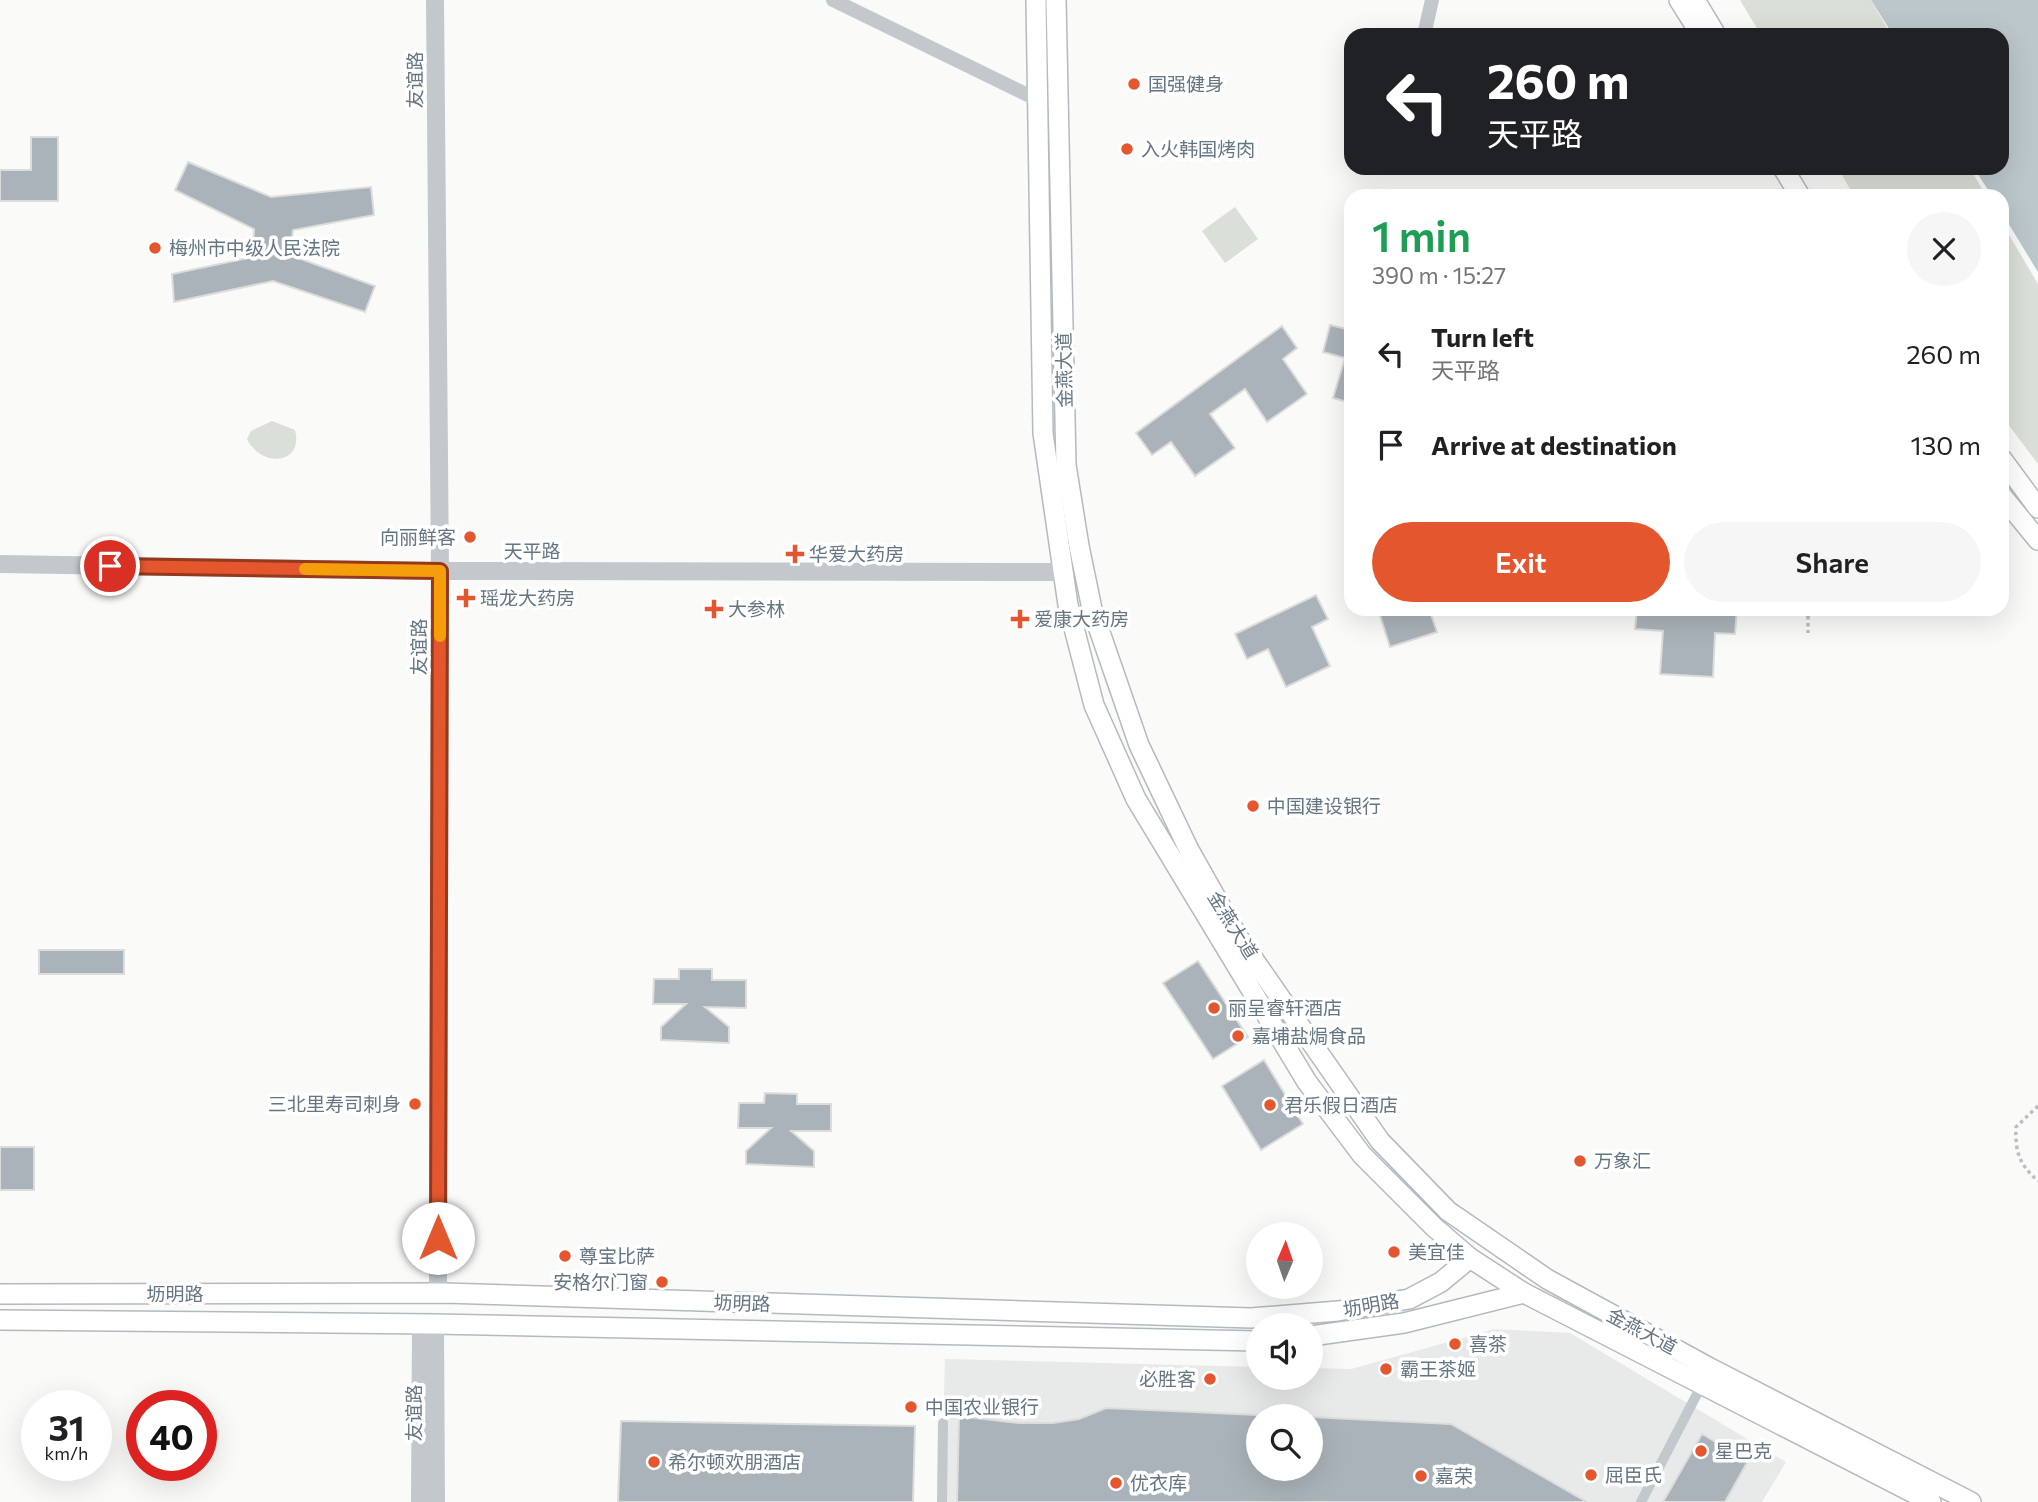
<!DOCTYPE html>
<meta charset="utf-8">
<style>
:root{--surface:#fff;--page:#f6f6f6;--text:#202124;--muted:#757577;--accent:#e4572e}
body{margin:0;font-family:Commissioner,"Noto Sans SC",sans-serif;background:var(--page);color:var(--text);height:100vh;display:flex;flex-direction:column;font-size:26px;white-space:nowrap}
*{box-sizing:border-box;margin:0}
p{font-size:23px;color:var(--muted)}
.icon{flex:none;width:38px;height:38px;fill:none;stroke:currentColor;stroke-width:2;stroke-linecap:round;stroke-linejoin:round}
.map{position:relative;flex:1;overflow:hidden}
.drawer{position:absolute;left:1344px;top:189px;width:665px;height:427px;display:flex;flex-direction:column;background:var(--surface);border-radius:21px;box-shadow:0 7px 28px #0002}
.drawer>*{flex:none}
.hud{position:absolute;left:1344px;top:28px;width:665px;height:147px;border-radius:21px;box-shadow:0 7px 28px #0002;background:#202124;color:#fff;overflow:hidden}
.needle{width:46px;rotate:2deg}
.fabs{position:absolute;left:1246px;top:1222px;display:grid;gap:14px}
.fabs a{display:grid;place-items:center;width:77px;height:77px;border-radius:50%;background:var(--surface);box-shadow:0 7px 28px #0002;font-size:35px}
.speed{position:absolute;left:21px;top:1390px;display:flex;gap:14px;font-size:35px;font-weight:700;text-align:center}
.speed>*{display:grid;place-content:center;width:91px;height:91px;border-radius:50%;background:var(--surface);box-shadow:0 7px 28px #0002;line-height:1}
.speed small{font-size:18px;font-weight:400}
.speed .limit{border:10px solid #d22;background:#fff;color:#111}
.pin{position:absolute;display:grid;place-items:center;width:60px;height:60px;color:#fff;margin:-30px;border:4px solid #fff;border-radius:50%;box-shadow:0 2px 7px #0007}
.me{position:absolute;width:77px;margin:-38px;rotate:0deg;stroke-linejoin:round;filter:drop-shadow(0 0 5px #0008)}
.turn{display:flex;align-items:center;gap:24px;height:147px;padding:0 28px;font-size:32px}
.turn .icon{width:91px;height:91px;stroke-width:2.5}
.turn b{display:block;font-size:49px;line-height:60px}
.round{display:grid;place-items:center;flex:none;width:74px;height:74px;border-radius:37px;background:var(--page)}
.headline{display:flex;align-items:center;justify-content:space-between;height:119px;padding:0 28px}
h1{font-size:42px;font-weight:600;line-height:52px;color:#1e9e55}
.button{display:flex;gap:14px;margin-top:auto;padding:14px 28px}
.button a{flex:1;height:80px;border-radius:42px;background:var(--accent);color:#fff;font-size:28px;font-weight:600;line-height:80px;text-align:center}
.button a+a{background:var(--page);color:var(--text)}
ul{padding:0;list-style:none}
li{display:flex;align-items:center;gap:21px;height:91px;padding:0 28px}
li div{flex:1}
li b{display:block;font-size:26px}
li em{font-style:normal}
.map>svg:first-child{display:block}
</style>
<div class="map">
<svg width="2038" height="1502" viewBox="0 0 2038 1502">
<rect width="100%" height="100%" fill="#fafaf8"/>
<path fill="#e8e9e9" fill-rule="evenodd" d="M1495 1329 1570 1333 1786 1462 1762 1502H941L945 1359 1258 1367V1377H1311V1368L1351 1369ZM1258 1416H1311V1468H1258Z"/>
<g fill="#dadfd7">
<polygon points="1740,0 1871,0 1891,35 1761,35"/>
<polygon points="1838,168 1970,168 1986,196 1854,196"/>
<polygon points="1235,207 1258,239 1225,263 1202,231"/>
<polygon points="2002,223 2038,284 2038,464 2002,416"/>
<path d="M272 421 295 430C304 465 261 468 247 439L251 431Z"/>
</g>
<polygon fill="#bbc7cb" points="1871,0 2038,0 2038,272 2002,213 2002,196 1992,196 1974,168 2002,168 2002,35 1893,35"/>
<g fill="#aab3b9" stroke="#dcdcda" stroke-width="2">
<polygon points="31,137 58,137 58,201 0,201 0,170 31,170"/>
<polygon points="188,162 271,197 371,187 374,215 293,230 290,255 375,286 365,312 273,281 174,302 172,274 253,257 254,229 175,190"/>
<polygon points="1330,325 1351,330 1351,403 1333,398 1345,358 1323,352"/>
<polygon points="1282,326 1297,348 1283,359 1307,394 1267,422 1245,389 1210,414 1235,448 1195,476 1171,442 1152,455 1136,433"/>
<polygon points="1316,595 1328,619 1312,627 1330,666 1286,687 1268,649 1247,659 1235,634"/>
<polygon points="1378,609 1429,609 1437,632 1390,647"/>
<polygon points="1637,609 1737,609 1735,634 1715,633 1713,677 1660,674 1663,631 1635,629"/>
<rect x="39" y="950" width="85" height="24"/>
<polygon points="1198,961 1248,1037 1213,1059 1163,983"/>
<polygon points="679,969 712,969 712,980 746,980 746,1008 705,1007 729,1027 729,1043 661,1040 661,1027 686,1004 653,1004 654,979 679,979"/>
<polygon points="1264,1060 1303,1124 1261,1150 1222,1086"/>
<polygon points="765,1093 797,1094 797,1104 831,1104 831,1131 791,1131 814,1151 814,1167 746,1164 746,1151 771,1128 738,1128 739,1103 764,1103"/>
<rect x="0" y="1147" width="34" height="43"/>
<polygon points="1106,1408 1258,1415 1258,1468 1311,1468 1311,1417 1451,1424 1587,1502 957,1502 959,1416 1019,1423 1053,1423 1079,1419"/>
<polygon points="621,1421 915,1426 913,1502 618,1502"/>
<polygon points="1702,1434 1748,1461 1725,1502 1663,1502"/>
</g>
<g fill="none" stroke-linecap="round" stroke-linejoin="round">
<g stroke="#b3babf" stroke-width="22">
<g id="secondary">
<polyline points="1036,0 1043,433 1068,605 1094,705 1136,799 1307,1082 1362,1155 1434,1227 1470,1258 1524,1293 1931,1502"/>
<polyline points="1056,0 1066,465 1079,546 1092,609 1139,745 1189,850 1238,937 1380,1141 1448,1211 1547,1279 1710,1368 1971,1502"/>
<polyline points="1679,0 1701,35"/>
<polyline points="1695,0 1716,35"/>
<polyline points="1783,168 1800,196"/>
<polyline points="2002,459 2038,508"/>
<polyline points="2002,496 2038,540"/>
<polyline points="0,1294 444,1293 1251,1318 1338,1311 1409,1299 1441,1282 1470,1258"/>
<polyline points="0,1320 435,1324 1258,1341"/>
<polyline points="1311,1336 1404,1323 1524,1293"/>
</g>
</g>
<g stroke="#bbbfc2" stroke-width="3.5" stroke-dasharray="3.5 3.5" stroke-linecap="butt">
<polyline points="1808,609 1808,633"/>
<path d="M2038 1106 2016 1127C2015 1152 2019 1164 2038 1181"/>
</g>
<g stroke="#c3c8cc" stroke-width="10">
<polyline points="942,1502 943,1423"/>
<polyline points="1641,1502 1697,1394"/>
</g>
<g stroke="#c3c8cc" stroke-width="14">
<polyline points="833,0 1038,100"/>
<polyline points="1424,35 1432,0"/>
</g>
<g stroke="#c3c8cc" stroke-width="18">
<polyline points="435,0 440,571 438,1293"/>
<polyline points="0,564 440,571 1063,572"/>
<polyline points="435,1324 436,1502"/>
<polyline points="420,1502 421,1324"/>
</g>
<use href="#secondary" stroke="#fff" stroke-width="19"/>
</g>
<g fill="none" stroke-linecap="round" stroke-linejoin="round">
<g stroke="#94391e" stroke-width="18">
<polyline id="route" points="110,566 440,571 438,1238"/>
</g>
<use href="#route" stroke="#e4572e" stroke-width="12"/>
<polyline stroke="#f59e0b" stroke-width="12" points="305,569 440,571 440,636"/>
</g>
<g fill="#e4572e" stroke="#fff" stroke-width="2.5">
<circle cx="1134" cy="84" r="7"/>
<circle cx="1127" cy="149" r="7"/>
<circle cx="155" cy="248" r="7"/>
<circle cx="470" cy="537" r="7"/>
<path d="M791.5 543.5h7v7h7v7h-7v7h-7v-7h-7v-7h7z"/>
<path d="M462.5 587.5h7v7h7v7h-7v7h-7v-7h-7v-7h7z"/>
<path d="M710.5 598.5h7v7h7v7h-7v7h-7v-7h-7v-7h7z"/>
<path d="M1016.5 608.5h7v7h7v7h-7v7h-7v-7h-7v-7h7z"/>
<circle cx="1253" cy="806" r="7"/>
<circle cx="1214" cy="1008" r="7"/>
<circle cx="1238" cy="1036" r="7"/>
<circle cx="415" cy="1104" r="7"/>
<circle cx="1270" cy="1105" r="7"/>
<circle cx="1580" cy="1161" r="7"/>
<circle cx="1394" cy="1252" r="7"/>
<circle cx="565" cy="1256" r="7"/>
<circle cx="662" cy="1282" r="7"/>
<circle cx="1455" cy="1344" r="7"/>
<circle cx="1386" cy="1369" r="7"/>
<circle cx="1210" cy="1379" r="7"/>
<circle cx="911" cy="1407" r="7"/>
<circle cx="1701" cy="1451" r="7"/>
<circle cx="654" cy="1462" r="7"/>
<circle cx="1591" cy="1475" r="7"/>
<circle cx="1421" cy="1476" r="7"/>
<circle cx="1116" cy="1483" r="7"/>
</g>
<g text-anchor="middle" stroke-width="7" stroke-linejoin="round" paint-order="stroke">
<g font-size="19" fill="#657683" stroke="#fff">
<text transform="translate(415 80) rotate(-90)" y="7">友谊路</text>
<text transform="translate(1064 370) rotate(-91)" y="7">金燕大道</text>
<text x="532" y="558">天平路</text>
<text transform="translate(419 647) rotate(-90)" y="7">友谊路</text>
<text transform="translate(1233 925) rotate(58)" y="7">金燕大道</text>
<text x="175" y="1301">坜明路</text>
<text transform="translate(742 1303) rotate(2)" y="7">坜明路</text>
<text transform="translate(1371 1305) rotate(-10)" y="7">坜明路</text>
<text transform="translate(1642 1331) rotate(28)" y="7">金燕大道</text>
<text transform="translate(414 1413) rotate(-90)" y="7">友谊路</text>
</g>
<g font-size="19" fill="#657683" stroke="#fff" text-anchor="start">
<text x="1148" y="91">国强健身</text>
<text x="1141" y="156">入火韩国烤肉</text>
<text x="169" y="255">梅州市中级人民法院</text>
<text x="456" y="544" text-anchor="end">向丽鲜客</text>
<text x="809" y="561">华爱大药房</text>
<text x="480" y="605">瑶龙大药房</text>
<text x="728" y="616">大参林</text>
<text x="1034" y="626">爱康大药房</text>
<text x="1267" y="813">中国建设银行</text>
<text x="1228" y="1015">丽呈睿轩酒店</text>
<text x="1252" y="1043">嘉埔盐焗食品</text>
<text x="401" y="1111" text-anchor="end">三北里寿司刺身</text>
<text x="1284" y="1112">君乐假日酒店</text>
<text x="1594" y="1168">万象汇</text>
<text x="1408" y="1259">美宜佳</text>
<text x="579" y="1263">尊宝比萨</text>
<text x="648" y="1289" text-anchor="end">安格尔门窗</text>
<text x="1469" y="1351">喜茶</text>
<text x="1400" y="1376">霸王茶姬</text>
<text x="1196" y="1386" text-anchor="end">必胜客</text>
<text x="925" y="1414">中国农业银行</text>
<text x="1715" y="1458">星巴克</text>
<text x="668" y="1469">希尔顿欢朋酒店</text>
<text x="1605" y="1482">屈臣氏</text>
<text x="1435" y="1483">嘉荣</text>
<text x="1130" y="1490">优衣库</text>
</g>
</g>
</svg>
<div class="fabs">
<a><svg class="needle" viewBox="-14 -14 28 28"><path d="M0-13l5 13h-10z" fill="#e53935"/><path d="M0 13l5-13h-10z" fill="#757577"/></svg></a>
<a><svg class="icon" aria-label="sound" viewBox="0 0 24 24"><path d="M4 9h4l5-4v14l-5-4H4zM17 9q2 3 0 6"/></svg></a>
<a><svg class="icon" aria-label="search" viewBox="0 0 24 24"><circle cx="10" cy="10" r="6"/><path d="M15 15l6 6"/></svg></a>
</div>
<div class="speed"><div>31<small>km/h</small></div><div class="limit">40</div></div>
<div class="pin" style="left:110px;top:566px;background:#d93025"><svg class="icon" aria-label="arrive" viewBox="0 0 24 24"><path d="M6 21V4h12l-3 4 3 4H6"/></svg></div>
<svg class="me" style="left:438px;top:1238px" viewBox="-20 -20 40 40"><circle r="19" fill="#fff"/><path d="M0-13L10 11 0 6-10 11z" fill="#e4572e"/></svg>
<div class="hud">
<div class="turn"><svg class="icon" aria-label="left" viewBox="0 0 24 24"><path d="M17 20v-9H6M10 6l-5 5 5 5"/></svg><div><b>260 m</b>天平路</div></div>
</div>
<section class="drawer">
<div class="headline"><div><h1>1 min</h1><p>390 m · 15:27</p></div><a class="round"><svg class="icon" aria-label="close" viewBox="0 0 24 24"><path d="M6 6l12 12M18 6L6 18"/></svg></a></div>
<ul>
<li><svg class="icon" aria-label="left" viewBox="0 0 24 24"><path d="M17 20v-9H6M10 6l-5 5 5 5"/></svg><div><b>Turn left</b><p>天平路</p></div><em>260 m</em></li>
<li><svg class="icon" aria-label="arrive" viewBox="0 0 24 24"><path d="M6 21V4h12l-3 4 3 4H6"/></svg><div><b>Arrive at destination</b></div><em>130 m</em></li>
</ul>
<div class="button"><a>Exit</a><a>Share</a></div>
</section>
</div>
